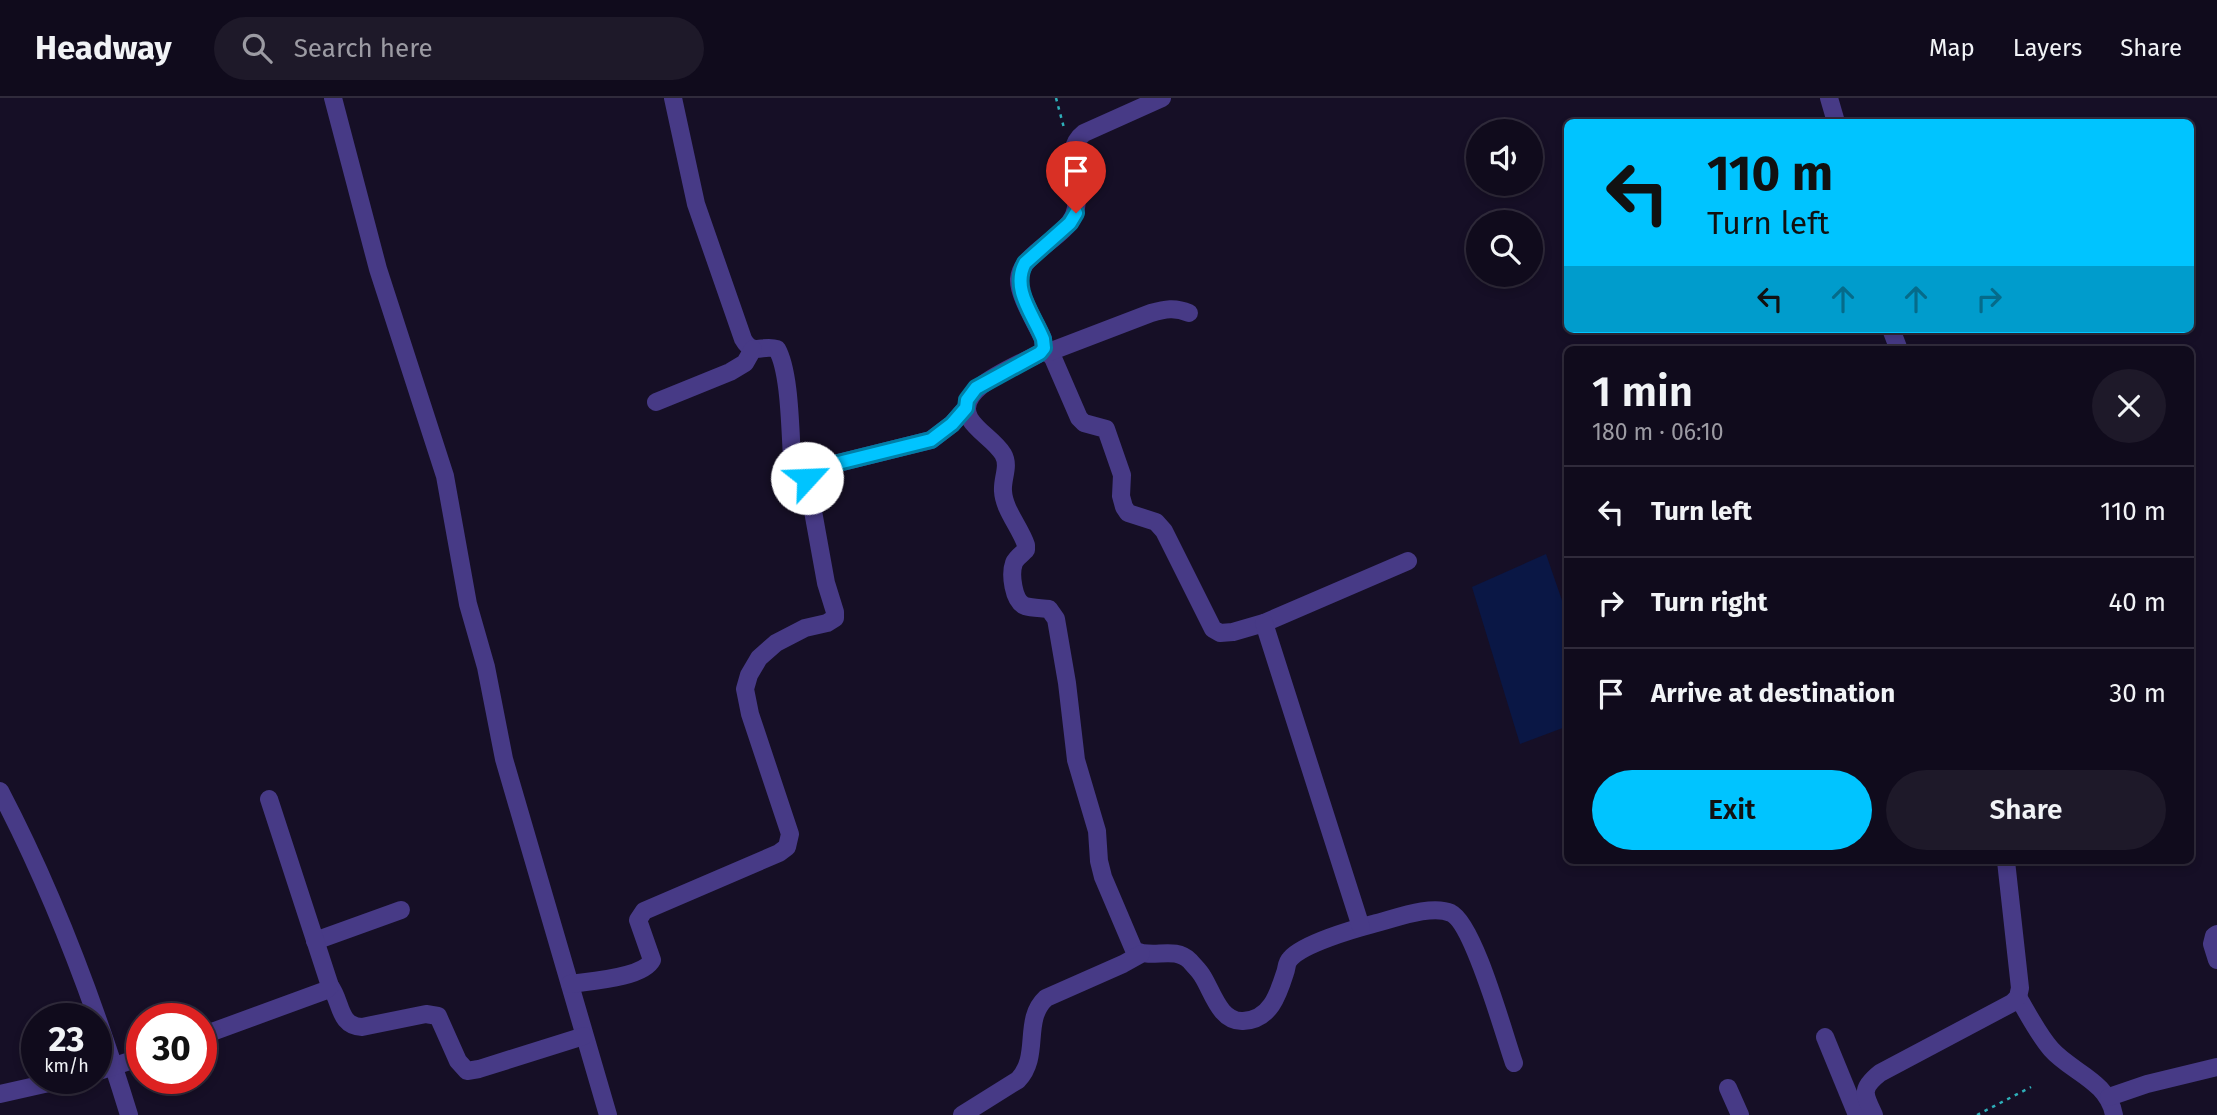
<!DOCTYPE html>
<meta charset="utf-8">
<style>
:root{--surface:#100b1c;--page:#1e1929;--text:#f1f3f6;--muted:#9c9ba3;--line:#302b3b;--accent:#00c4ff}
body{margin:0;font-family:"Fira Sans",sans-serif;background:var(--page);color:var(--text);height:100vh;display:flex;flex-direction:column;font-size:26px;white-space:nowrap}
*{box-sizing:border-box;margin:0}
p{font-size:23px;color:var(--muted)}
.icon{flex:none;width:38px;height:38px;fill:none;stroke:currentColor;stroke-width:2;stroke-linecap:round;stroke-linejoin:round}
.map{position:relative;flex:1;overflow:hidden}
.panel{position:absolute;left:1564px;top:248px;width:630px;height:518px;display:flex;flex-direction:column;background:var(--surface);border-radius:10px;box-shadow:0 4px 10px #0003,0 0 0 2px var(--line)}
.panel>*{flex:none}
.guide{position:absolute;left:1564px;top:21px;width:630px;height:214px;border-radius:10px;box-shadow:0 4px 10px #0003,0 0 0 2px var(--line);background:#00c4ff;color:#111;overflow:hidden}
.controls{position:absolute;left:1466px;top:21px;display:grid;gap:14px}
.controls a{display:grid;place-items:center;width:77px;height:77px;border-radius:50%;background:var(--surface);box-shadow:0 4px 10px #0003,0 0 0 2px var(--line);font-size:35px}
.speed{position:absolute;left:21px;top:905px;display:flex;gap:14px;font-size:35px;font-weight:700;text-align:center}
.speed>*{display:grid;place-content:center;width:91px;height:91px;border-radius:50%;background:var(--surface);box-shadow:0 4px 10px #0003,0 0 0 2px var(--line);line-height:1}
.speed small{font-size:18px;font-weight:400}
.speed .limit{border:10px solid #d22;background:#fff;color:#111}
.pin{position:absolute;display:grid;place-items:center;width:60px;height:60px;color:#fff;margin:-72px -30px;border-radius:50% 50% 50% 0;rotate:-45deg;box-shadow:0 0 7px #0007}
.pin .icon{rotate:45deg}
.me{position:absolute;width:77px;margin:-38px;rotate:65deg;stroke-linejoin:round;filter:drop-shadow(0 0 5px #0008)}
.turn{display:flex;align-items:center;gap:24px;height:147px;padding:0 28px;font-size:32px}
.turn .icon{width:91px;height:91px;stroke-width:2.5}
.turn b{display:block;font-size:49px;line-height:60px}
.lanes{display:flex;align-items:center;height:66px;padding:0 28px;background:#0003;justify-content:center;gap:35px;direction:ltr}
.lanes .off{opacity:.35}
.round{display:grid;place-items:center;flex:none;width:74px;height:74px;border-radius:37px;background:var(--page)}
.head{display:flex;align-items:center;justify-content:space-between;height:119px;padding:0 28px}
h1{font-size:42px;font-weight:600;line-height:52px}
.primary-button{display:flex;gap:14px;margin-top:auto;padding:14px 28px}
.primary-button a{flex:1;height:80px;border-radius:42px;background:var(--accent);color:#111;font-size:28px;font-weight:600;line-height:80px;text-align:center}
.primary-button a+a{background:var(--page);color:var(--text)}
ul{padding:0;list-style:none}
li{display:flex;align-items:center;gap:21px;height:91px;padding:0 28px;border-top:2px solid var(--line)}
li div{flex:1}
li b{display:block;font-size:26px}
li em{font-style:normal}
header{display:flex;align-items:center;gap:42px;box-sizing:border-box;height:98px;padding:0 35px;background:var(--surface);border-bottom:2px solid var(--line)}
header strong{font-size:33px}
nav{display:flex;gap:38px;margin-inline-start:auto;font-size:24px}
.search{width:490px;height:63px;background:var(--page);display:flex;align-items:center;gap:18px;box-sizing:border-box;padding:0 24px;border-radius:38px;color:var(--muted);font-size:26px}
.map>svg:first-child{display:block}
</style>
<header>
<strong>Headway</strong>
<div class="search"><svg class="icon" aria-label="search" viewBox="0 0 24 24"><circle cx="10" cy="10" r="6"/><path d="M15 15l6 6"/></svg>Search here</div>
<nav><a>Map</a><a>Layers</a><a>Share</a></nav>
</header>
<div class="map">
<svg width="2217" height="1017" viewBox="0 0 2217 1017">
<rect width="100%" height="100%" fill="#160f26"/>
<polygon fill="#0a1745" points="1546,456 1568,520 1568,628 1520,646 1472,489"/>
<g fill="none" stroke-linecap="round" stroke-linejoin="round">
<g stroke="#2eafb9" stroke-width="2.5" stroke-dasharray="3.5 5" stroke-linecap="butt">
<polyline points="1056,0 1064,30"/>
<polyline points="1977,1017 2031,989"/>
</g>
<g stroke="#473a86" stroke-width="18">
<polyline points="333,0 378,171 445,378 468,506 486,569 504,661 608,1017"/>
<path d="M673 0 696 106 743 241C753 259 762 246 777 251 790 274 790 332 792 359L794 368 807 380"/>
<path d="M1162 0 1084 35C1058 55 1085 90 1074 117 1064 141 1021 155 1019 181 1018 197 1036 225 1043 241L1044 250 1040 255C1020 267 951 291 970 321 978 334 994 342 1003 356 1010 368 1002 380 1003 393 1004 412 1020 429 1026 447V452C1022 456 1016 460 1014 465 1010 476 1013 503 1025 508 1032 510 1042 510 1049 511L1056 521 1067 585 1076 662 1097 733 1099 763 1103 779 1134 852C1152 862 1174 847 1190 863 1194 868 1200 873 1203 879 1213 895 1220 924 1243 923 1270 922 1278 897 1285 875 1287 870 1286 865 1290 861 1302 846 1354 831 1373 826 1394 821 1431 806 1451 815 1474 826 1504 937 1514 965"/>
<polyline points="1829,0 1836,24"/>
<polyline points="1891,231 1899,252"/>
<polyline points="1044,250 1053,260 1079,320 1084,325 1106,331 1122,377 1121,398 1124,409 1128,415 1156,424 1164,433 1213,531 1220,535 1233,534 1264,525 1408,463"/>
<path d="M1049 254 1151 215C1165 211 1175 209 1189 215"/>
<polyline points="656,304 730,274 745,265 753,251"/>
<polyline points="1264,525 1361,829"/>
<path d="M0 693C54 796 95 906 129 1017"/>
<polyline points="2217,836 2214,838 2212,846 2217,862"/>
<polyline points="315,843 401,812"/>
<path d="M570 886C590 883 643 880 652 862L638 822 644 813 779 755 787 749 790 736 750 616 745 591 749 577 759 560 776 545 805 530 827 525 835 520V514L826 485 807 380 818 370 931 342 952 326 966 310"/>
<path d="M330 888C342 904 338 928 362 929L426 916 438 918 458 963 467 973 479 971 584 938"/>
<path d="M2018 899C2028 916 2038 936 2051 951 2071 974 2108 983 2114 1017"/>
<polyline points="201,938 324,893 330,888 269,701"/>
<polyline points="1825,939 1857,1017"/>
<polyline points="96,974 142,959"/>
<polyline points="1728,990 1740,1017"/>
<polyline points="0,996 71,980"/>
<polyline points="2109,999 2147,986 2217,969"/>
<path d="M962 1017 1018 982C1041 958 1022 922 1046 900L1123 866 1141 856"/>
<path d="M1874 1017C1864 996 1860 991 1880 975L2012 905 2018 899 2020 890 2006 763"/>
</g>
</g>
<g fill="none" stroke-linecap="round" stroke-linejoin="round">
<g stroke="#007fa6" stroke-width="18">
<path id="route" d="M807 380 818 370 931 342 952 326 966 310 967 302 976 290 1040 255 1044 250 1043 241C1033 216 1011 191 1025 165L1070 125 1076 115"/>
</g>
<use href="#route" stroke="#00c4ff" stroke-width="12"/>
</g>
</svg>
<div class="controls">
<a><svg class="icon" aria-label="sound" viewBox="0 0 24 24"><path d="M4 9h4l5-4v14l-5-4H4zM17 9q2 3 0 6"/></svg></a>
<a><svg class="icon" aria-label="search" viewBox="0 0 24 24"><circle cx="10" cy="10" r="6"/><path d="M15 15l6 6"/></svg></a>
</div>
<div class="speed"><div>23<small>km/h</small></div><div class="limit">30</div></div>
<div class="pin" style="left:1076px;top:115px;background:#d93025"><svg class="icon" aria-label="arrive" viewBox="0 0 24 24"><path d="M6 21V4h12l-3 4 3 4H6"/></svg></div>
<svg class="me" style="left:807px;top:380px" viewBox="-20 -20 40 40"><circle r="19" fill="#fff"/><path d="M0-13L10 11 0 6-10 11z" fill="#00c4ff"/></svg>
<div class="guide">
<div class="turn"><svg class="icon" aria-label="left" viewBox="0 0 24 24"><path d="M17 20v-9H6M10 6l-5 5 5 5"/></svg><div><b>110 m</b>Turn left</div></div>
<div class="lanes"><svg class="icon" aria-label="left" viewBox="0 0 24 24"><path d="M17 20v-9H6M10 6l-5 5 5 5"/></svg><svg class="icon off" aria-label="ahead" viewBox="0 0 24 24"><path d="M12 20V5M6 11l6-6 6 6"/></svg><svg class="icon off" aria-label="ahead" viewBox="0 0 24 24"><path d="M12 20V5M6 11l6-6 6 6"/></svg><svg class="icon off" aria-label="right" viewBox="0 0 24 24"><path d="M7 20v-9h11M14 6l5 5-5 5"/></svg></div>
</div>
<section class="panel">
<div class="head"><div><h1>1 min</h1><p>180 m · 06:10</p></div><a class="round"><svg class="icon" aria-label="close" viewBox="0 0 24 24"><path d="M6 6l12 12M18 6L6 18"/></svg></a></div>
<ul>
<li><svg class="icon" aria-label="left" viewBox="0 0 24 24"><path d="M17 20v-9H6M10 6l-5 5 5 5"/></svg><div><b>Turn left</b></div><em>110 m</em></li>
<li><svg class="icon" aria-label="right" viewBox="0 0 24 24"><path d="M7 20v-9h11M14 6l5 5-5 5"/></svg><div><b>Turn right</b></div><em>40 m</em></li>
<li><svg class="icon" aria-label="arrive" viewBox="0 0 24 24"><path d="M6 21V4h12l-3 4 3 4H6"/></svg><div><b>Arrive at destination</b></div><em>30 m</em></li>
</ul>
<div class="primary-button"><a>Exit</a><a>Share</a></div>
</section>
</div>
